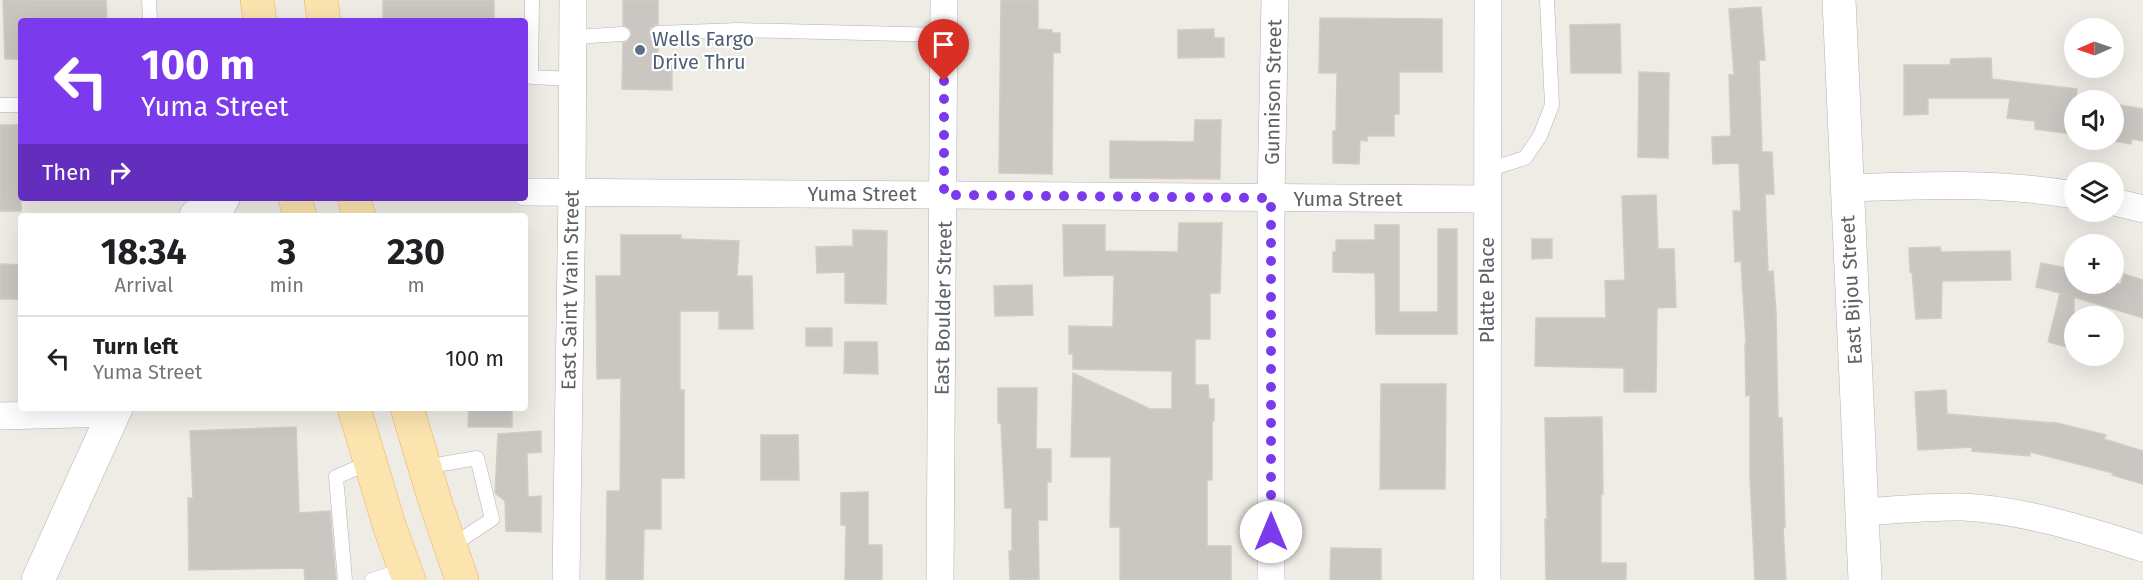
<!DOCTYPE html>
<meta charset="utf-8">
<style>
:root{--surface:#fff;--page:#f6f6f6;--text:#202124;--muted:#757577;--line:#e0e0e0}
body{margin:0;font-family:"Fira Sans",sans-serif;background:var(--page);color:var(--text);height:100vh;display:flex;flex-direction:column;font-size:22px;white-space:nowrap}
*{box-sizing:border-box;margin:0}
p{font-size:20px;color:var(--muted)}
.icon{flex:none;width:33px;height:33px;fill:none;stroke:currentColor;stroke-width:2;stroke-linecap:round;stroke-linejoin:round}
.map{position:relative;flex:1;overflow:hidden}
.side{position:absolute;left:18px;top:213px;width:510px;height:198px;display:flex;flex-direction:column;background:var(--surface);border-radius:6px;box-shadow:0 6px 24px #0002}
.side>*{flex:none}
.banner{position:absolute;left:18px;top:18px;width:510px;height:183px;border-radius:6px;box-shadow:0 6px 24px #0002;background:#7c3aed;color:#fff;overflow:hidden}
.needle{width:39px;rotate:268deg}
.controls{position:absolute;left:2064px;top:18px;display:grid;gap:12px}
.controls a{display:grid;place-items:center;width:60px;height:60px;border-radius:50%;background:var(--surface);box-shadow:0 6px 24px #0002;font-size:30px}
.pin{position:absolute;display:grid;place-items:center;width:51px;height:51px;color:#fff;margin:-62px -26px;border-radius:50% 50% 50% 0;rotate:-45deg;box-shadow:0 0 6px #0007}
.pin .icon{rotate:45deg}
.me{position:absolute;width:66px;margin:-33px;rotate:0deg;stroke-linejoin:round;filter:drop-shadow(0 0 4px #0008)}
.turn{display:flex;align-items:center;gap:21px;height:126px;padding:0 24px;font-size:27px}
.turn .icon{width:78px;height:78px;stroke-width:2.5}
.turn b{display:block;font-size:42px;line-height:51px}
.then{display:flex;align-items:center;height:57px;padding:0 24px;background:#0003;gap:12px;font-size:22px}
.eta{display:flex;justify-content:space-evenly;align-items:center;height:102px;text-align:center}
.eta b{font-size:36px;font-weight:700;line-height:42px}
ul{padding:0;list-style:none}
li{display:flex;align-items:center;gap:18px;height:84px;padding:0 24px;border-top:2px solid var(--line)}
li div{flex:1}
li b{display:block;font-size:22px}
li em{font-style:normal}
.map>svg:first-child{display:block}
</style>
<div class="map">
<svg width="2143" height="580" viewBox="0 0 2143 580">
<rect width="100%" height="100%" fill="#efebe5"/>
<g fill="#cac6c2" stroke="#d3ccc4" stroke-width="1.5">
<polygon points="3,0 106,0 107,21 21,21 21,59 5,59"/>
<rect x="383" y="0" width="111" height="21"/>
<polygon points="623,0 658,0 658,24 650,28 649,34 653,41 658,42 658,65 672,66 672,90 622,89 623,43 628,41 632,34 630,29 623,25"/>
<polygon points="1001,0 1038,0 1038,29 1052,30 1052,33 1060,33 1060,53 1053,52 1052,174 999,173"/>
<polygon points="1761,7 1765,60 1759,60 1762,152 1772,152 1774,194 1765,194 1768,272 1773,271 1776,313 1778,418 1782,418 1785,527 1783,527 1786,580 1755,580 1750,476 1750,395 1746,396 1745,344 1746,344 1741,261 1735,262 1733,211 1741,211 1739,163 1713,164 1712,137 1731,136 1729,75 1734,75 1729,9"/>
<polygon points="1320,18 1442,19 1442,72 1399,72 1399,114 1394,114 1394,136 1367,136 1367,141 1360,140 1359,164 1333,163 1333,131 1336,131 1337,73 1319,73"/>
<polygon points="1620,24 1621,73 1571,73 1570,25"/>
<polygon points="1214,29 1214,38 1224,38 1224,57 1178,58 1178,30"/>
<polygon points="1991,58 1992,79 2077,89 2076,100 2074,100 2072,134 2035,129 2035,121 2007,118 2010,98 1928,98 1928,114 1904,115 1904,65 1950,65 1951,59"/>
<polygon points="1639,72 1669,73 1668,158 1638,157"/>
<polygon points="2114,104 2143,109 2143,141 2132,139 2131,144 2114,141"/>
<polygon points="1195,120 1221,120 1220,179 1110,178 1110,141 1194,142"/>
<rect x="0" y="125" width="21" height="86"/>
<polygon points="1656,195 1658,249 1674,249 1676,307 1657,308 1656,392 1624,392 1624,368 1535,366 1536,318 1606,318 1605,281 1625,280 1622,196"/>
<polygon points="1179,223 1222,223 1220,293 1210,293 1210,339 1195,339 1195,385 1208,385 1209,399 1214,399 1214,421 1212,421 1212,480 1207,480 1207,546 1231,546 1231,580 1120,580 1120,527 1110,527 1111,457 1071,457 1073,373 1150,409 1172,409 1172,371 1073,369 1073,354 1069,354 1069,326 1113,327 1114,275 1064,276 1063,225 1105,225 1105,251 1178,252"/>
<polygon points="1375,225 1399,225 1399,312 1438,312 1438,229 1457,229 1457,334 1376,334 1375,273 1333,272 1333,252 1336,252 1336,240 1375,240"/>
<polygon points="853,230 887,231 886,304 845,303 845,272 817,273 816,247 853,246"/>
<polygon points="621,235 681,235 681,239 739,241 737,276 752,276 753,329 719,329 719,311 680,311 680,390 684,390 684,478 661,478 661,529 644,529 643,580 606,580 607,491 620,491 621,378 597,379 596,276 621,276"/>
<polygon points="1532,239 1552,239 1552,258 1532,259"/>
<polygon points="1940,247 1941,252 2010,251 2011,280 1942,281 1941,318 1916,319 1912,272 1910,272 1909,248"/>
<polygon points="2041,263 2067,268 2068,263 2074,264 2074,284 2121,284 2124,274 2143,280 2143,318 2074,297 2074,336 2072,348 2048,342 2060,293 2036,287"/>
<polygon points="0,264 21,265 21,299 0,299"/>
<polygon points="1032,285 1033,315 995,316 994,286"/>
<rect x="806" y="328" width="26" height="18"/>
<polygon points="845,342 877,342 878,374 844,373"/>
<polygon points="1381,384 1446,384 1445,489 1380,489"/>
<polygon points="998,388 1037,388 1036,449 1051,449 1051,482 1047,482 1047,520 1038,520 1039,579 1010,580 1009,551 1012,551 1012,508 1005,508 1001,423 998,423"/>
<polygon points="1946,390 1947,414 2052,423 2053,422 2106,435 2104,439 2143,451 2143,484 2112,475 2113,473 2030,452 2030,456 1972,451 1972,447 1918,450 1915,392"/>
<polygon points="469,408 512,408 512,427 468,427"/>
<polygon points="1602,417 1603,494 1601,494 1601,563 1626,563 1626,580 1546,580 1545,519 1547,519 1545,418"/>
<polygon points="296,427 299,513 330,511 336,580 305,580 304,568 189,570 188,498 193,498 190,431"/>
<polygon points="541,431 541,452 527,453 528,497 541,496 541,532 506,531 505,501 495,493 498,434"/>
<polygon points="761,435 798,435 799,480 761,480"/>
<polygon points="868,492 868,545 882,545 882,580 845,580 846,525 841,525 841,493"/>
<polygon points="1331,548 1381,549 1381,580 1330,580"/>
</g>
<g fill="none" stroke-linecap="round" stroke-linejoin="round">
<g stroke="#b1b4b7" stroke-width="15">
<g id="lane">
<polyline points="149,0 150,21"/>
<polyline points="532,0 531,77 573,79"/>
<polyline points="658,33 738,30 944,35"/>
<polyline points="573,37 623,34"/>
<polyline points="0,105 21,105"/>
<polyline points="1487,170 1525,158 1540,136 1552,105 1547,0"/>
<polyline points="424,467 477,458 492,519 450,547"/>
<polyline points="345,580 336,477 371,462"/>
<polyline points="372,580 405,569"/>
</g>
</g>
<g stroke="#b1b4b7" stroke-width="28">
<g id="street">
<path d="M1847 188C1923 185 1999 182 2074 195"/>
<polyline points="525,192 1487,199"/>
<polyline points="2114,202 2143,209"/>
<polyline points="0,416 114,413"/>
<path d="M1862 512C1896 510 1930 506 1963 507 2025 510 2085 530 2143 548"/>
<polyline points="566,580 572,192 573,0"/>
<polyline points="940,580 944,0"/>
<polyline points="1271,580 1271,198 1275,0"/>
<polyline points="1487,580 1488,0"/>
</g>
</g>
<g stroke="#b2b6b9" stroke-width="34">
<g id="secondary">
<polyline points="1839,0 1865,580"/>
<polyline points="196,216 219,205 223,198"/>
<polyline points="38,580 116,408"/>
</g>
</g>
<g stroke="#ebb162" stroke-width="34">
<g id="primary">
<polyline points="257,0 260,21"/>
<polyline points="321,0 324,21"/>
<polyline points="295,198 300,216"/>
<polyline points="354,198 359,216"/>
<polyline points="354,408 390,528 409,580"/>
<polyline points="407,408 435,501 462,580"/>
</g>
</g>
<use href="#lane" stroke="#fff" stroke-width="14"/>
<use href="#street" stroke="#fff" stroke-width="27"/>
<use href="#secondary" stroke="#fff" stroke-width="33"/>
<use href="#primary" stroke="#fbe4ae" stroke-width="33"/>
</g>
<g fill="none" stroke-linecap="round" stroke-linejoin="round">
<polyline stroke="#7c3aed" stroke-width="10" stroke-dasharray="0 18" points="944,81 944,195 1271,198 1271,532"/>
</g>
<circle fill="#5c6f8a" stroke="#fff" stroke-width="2" cx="640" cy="50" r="6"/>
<g text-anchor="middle" stroke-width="4.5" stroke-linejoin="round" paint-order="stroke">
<g font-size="20" fill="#4e5e75" stroke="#fff" text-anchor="start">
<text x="652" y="46">Wells Fargo<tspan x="652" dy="23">Drive Thru</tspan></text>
</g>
<g font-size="20" fill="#5d6265" stroke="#fff">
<text transform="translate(1273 92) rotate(-89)" y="7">Gunnison Street</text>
<text x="862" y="201">Yuma Street</text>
<text x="1348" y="206">Yuma Street</text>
<text transform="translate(570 290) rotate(-89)" y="7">East Saint Vrain Street</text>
<text transform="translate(1487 290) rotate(-90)" y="7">Platte Place</text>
<text transform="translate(1851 290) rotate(-93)" y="7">East Bijou Street</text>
<text transform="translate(943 308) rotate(-89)" y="7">East Boulder Street</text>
</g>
</g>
</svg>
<div class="controls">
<a><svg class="needle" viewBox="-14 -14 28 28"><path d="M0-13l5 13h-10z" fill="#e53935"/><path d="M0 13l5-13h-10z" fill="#757577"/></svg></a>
<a><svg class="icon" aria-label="sound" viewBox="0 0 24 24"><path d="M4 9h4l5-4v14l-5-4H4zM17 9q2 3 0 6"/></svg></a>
<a><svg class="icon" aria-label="layers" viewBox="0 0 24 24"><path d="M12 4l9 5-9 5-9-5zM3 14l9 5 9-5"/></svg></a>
<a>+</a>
<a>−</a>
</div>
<div class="pin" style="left:944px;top:81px;background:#d93025"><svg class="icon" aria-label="arrive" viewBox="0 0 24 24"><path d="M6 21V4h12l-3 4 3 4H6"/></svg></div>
<svg class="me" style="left:1271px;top:532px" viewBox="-20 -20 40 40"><circle r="19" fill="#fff"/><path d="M0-13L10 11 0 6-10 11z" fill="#7c3aed"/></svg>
<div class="banner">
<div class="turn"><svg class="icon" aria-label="left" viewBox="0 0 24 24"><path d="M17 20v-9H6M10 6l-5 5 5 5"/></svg><div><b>100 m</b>Yuma Street</div></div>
<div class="then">Then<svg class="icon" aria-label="right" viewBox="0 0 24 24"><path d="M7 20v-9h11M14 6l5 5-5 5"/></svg></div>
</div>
<section class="side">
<div class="eta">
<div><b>18:34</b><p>Arrival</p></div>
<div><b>3</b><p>min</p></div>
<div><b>230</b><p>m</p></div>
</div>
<ul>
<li><svg class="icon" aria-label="left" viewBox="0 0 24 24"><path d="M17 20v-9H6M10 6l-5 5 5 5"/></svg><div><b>Turn left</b><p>Yuma Street</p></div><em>100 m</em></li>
</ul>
</section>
</div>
